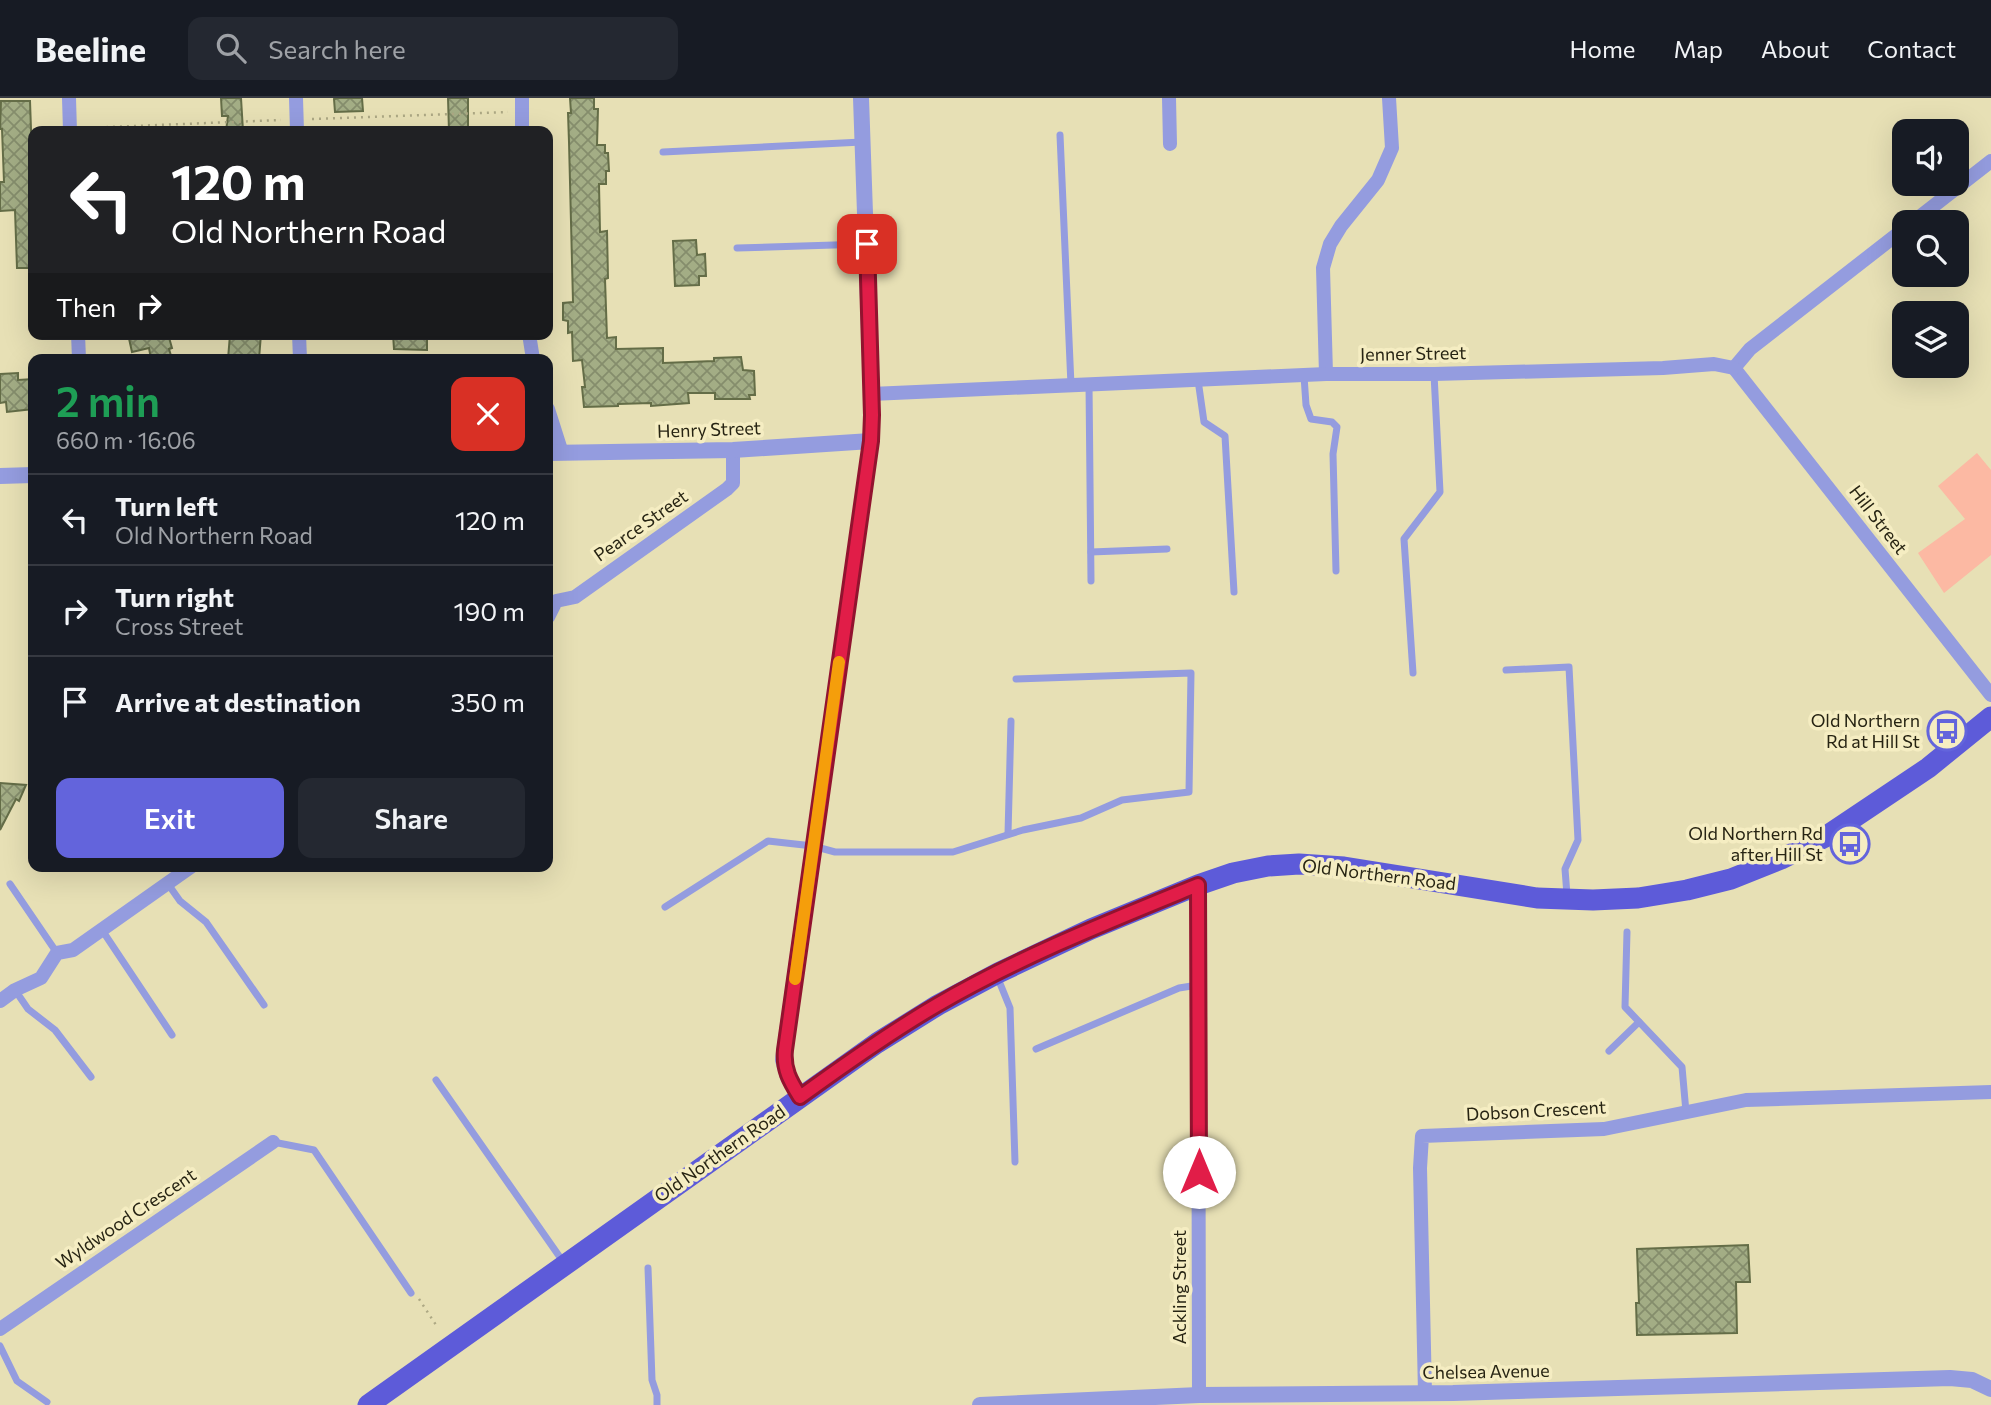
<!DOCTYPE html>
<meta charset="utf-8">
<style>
:root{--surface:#171b24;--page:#242831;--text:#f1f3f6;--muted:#9ea1a6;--line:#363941;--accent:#6364dc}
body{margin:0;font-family:Commissioner,sans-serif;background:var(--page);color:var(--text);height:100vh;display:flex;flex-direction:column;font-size:26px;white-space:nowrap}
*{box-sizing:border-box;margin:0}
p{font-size:23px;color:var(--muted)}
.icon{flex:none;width:38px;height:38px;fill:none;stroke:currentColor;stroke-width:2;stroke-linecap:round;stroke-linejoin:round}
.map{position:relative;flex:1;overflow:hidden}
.side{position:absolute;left:28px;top:256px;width:525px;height:518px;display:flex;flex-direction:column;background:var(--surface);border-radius:14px;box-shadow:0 7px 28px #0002}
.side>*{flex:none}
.banner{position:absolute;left:28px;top:28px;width:525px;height:214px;border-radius:14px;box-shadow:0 7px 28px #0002;background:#202124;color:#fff;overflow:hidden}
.buttons{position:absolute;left:1892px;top:21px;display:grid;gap:14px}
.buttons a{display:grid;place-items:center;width:77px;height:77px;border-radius:14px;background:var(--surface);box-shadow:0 7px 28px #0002;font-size:35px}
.pin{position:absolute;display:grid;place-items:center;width:60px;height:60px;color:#fff;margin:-30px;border-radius:14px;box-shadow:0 4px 10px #0006}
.me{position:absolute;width:77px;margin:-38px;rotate:0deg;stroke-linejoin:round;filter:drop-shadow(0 0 5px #0008)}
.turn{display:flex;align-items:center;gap:24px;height:147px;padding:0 28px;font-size:32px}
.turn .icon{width:91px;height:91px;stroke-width:2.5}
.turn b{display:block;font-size:49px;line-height:60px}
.then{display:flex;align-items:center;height:66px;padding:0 28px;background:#0003;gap:14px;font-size:26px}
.round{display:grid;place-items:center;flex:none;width:74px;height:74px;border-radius:14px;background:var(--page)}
.head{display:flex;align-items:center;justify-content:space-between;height:119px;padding:0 28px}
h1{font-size:42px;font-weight:600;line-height:52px;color:#1e9e55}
.action{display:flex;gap:14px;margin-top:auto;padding:14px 28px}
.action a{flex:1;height:80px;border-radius:14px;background:var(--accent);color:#fff;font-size:28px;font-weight:600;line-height:80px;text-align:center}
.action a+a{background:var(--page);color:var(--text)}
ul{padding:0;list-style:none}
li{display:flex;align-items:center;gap:21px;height:91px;padding:0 28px;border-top:2px solid var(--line)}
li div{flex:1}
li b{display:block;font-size:26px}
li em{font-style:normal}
header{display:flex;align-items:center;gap:42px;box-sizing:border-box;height:98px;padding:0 35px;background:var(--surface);border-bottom:2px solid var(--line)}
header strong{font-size:33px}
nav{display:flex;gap:38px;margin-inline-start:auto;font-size:24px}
.search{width:490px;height:63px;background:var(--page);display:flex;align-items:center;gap:18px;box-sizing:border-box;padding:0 24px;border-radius:14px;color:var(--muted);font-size:26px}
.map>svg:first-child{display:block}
</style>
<header>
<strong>Beeline</strong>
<div class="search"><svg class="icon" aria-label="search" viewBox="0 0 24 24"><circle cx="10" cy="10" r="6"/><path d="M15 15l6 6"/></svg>Search here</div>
<nav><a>Home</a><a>Map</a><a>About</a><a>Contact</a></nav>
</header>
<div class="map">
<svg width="1991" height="1307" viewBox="0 0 1991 1307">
<defs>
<pattern id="building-cross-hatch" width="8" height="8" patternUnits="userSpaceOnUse" patternTransform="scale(1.75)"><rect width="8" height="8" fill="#a3ad85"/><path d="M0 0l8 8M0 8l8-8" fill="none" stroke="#858d6c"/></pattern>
</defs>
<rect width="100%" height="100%" fill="#e7e0b5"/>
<polygon fill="#fcb9a3" points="1977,355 1991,372 1991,457 1944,495 1918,455 1965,421 1938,388"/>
<g fill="url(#building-cross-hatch)" stroke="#646d47" stroke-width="2">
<polygon points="221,0 241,0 243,33 226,33 228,18 222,18"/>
<polygon points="339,0 362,0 363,13 335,14 334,1"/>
<polygon points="448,0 468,0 468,33 449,33"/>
<polygon points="570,0 594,0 594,11 598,11 597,47 605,47 605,55 608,55 609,73 606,73 606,86 599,86 600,134 607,133 608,180 605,181 607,240 616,239 616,251 663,250 663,265 714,263 714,260 741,259 743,272 754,273 755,297 749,297 750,301 715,301 715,295 688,295 689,305 651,308 651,305 618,306 618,308 584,309 582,289 585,289 582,262 573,263 572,234 568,235 568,223 563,222 563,205 573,204 569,44 568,15 571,15"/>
<polygon points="1,3 30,3 33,88 33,170 17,170 15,112 0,113 0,84 4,84 2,31 0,31"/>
<polygon points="696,142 697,157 705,156 706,178 699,178 699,187 675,188 673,143"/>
<polygon points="128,236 168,236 172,250 169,251 172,261 151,261 149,250 132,254"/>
<polygon points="243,236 261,236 259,261 228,261 230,237"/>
<polygon points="393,236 427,236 427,252 394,251"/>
<polygon points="18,275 18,282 33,281 33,311 7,314 6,304 0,305 0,276"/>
<polygon points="0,685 26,687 19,703 16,701 0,732"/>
<polygon points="1748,1147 1750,1184 1736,1184 1737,1235 1637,1237 1636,1205 1639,1205 1637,1151"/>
</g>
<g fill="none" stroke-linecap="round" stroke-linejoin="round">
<g stroke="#ada884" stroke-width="2.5" stroke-dasharray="2 5" stroke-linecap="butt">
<polyline points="312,21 508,14"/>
<polyline points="85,30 281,22"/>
<polyline points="419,1201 438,1230"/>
</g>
<g stroke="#949cdf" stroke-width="7">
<polyline points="1060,37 1071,287"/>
<polyline points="663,54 862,44"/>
<polyline points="737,150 866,146"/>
<polyline points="1304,278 1306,307 1311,321 1332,324 1337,329 1333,356 1336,473"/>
<polyline points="1198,282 1204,324 1225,338 1234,494"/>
<polyline points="1089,286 1091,483"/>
<polyline points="1091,454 1167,451"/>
<polyline points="1506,572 1569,569 1578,742 1565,771 1567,797"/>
<polyline points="1413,575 1404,441 1440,394 1434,276"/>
<polyline points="1008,736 1011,623"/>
<polyline points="10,786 57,855"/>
<polyline points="168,786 180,803 206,824 264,907"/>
<polyline points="665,809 768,743 813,748 835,754 953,754 1023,732 1081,720 1122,702 1189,694 1191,575 1016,581"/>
<polyline points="102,832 172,937"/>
<polyline points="1627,834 1625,909 1682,969 1686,1014"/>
<polyline points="997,878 1010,910 1015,1064"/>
<polyline points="15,892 28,911 55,932 91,979"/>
<polyline points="1036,951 1179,890 1198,887"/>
<polyline points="1609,953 1639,924"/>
<polyline points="436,982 564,1165"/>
<polyline points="273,1044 314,1052 411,1195"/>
<polyline points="648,1170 652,1282 657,1297 657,1307"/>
<polyline points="0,1248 17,1283 47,1304"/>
</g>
<g stroke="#949cdf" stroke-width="14">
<polyline points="69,0 70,33"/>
<polyline points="296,0 297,33"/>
<polyline points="522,0 522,33"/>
<polyline points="1169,0 1170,46"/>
<polyline points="1913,124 1991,63"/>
<polyline points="78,236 79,261"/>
<polyline points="299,236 300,261"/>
<polyline points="529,236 533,261"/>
<polyline points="1734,270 1991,597"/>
<polyline points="1734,270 1750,251 1904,131"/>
<polyline points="1326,276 1323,170 1330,146 1341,128 1378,82 1392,50 1389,0"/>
<polyline points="871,296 1326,276 1434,276 1663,270 1714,266 1734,270"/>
<polyline points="548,311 562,355"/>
<polyline points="548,519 556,503 575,499 727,391 733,385 733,352"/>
<polyline points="1198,787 1199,1297"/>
<polyline points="0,903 15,892 41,880 57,855 73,852 192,768"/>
<polyline points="0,1231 273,1044"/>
<polyline points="1425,1295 1420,1070 1422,1038 1604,1031 1746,1002 1991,994"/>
</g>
<g stroke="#949cdf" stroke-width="16">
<polyline points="548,355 733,352 871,343"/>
<polyline points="0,378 33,377"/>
<polyline points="800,999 788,979 783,962 871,343 872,317 861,0"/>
<polyline points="980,1307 1199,1297 1453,1295 1950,1280 1972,1282 1991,1291"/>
</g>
<polyline stroke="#5d5bd9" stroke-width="21" points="368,1307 877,945 938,907 998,875 1091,831 1198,787 1233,775 1268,768 1299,766 1344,769 1537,800 1593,802 1638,800 1687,792 1731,781 1781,761 1825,739 1928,670 1991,619"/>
</g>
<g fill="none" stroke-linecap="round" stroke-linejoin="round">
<g stroke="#92132f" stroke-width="18">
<path id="route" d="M867 146 872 317 871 343 785 952C783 971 790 983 800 999 844 967 889 935 937 907 1019 859 1110 823 1198 787L1199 1074"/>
</g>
<use href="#route" stroke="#e11d48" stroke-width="12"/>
<polyline stroke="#f59e0b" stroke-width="12" points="795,881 839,564"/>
</g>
<defs>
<g id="bus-ring" transform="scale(2.0125)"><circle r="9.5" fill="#f5edc2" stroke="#6364dc" stroke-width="1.5"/><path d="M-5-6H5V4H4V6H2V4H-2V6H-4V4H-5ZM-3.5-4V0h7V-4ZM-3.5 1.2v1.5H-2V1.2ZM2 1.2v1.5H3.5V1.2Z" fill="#6364dc"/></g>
</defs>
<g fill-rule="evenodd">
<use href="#bus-ring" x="1947" y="633"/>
<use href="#bus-ring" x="1850" y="746"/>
</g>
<g text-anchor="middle" stroke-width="7" stroke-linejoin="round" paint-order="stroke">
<g font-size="18" fill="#272413" stroke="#f5edc2">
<text transform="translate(1413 256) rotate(-1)" y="6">Jenner Street</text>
<text transform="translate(709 332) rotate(-2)" y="6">Henry Street</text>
<text transform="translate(1878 422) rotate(52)" y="6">Hill Street</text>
<text transform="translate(641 428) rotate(-35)" y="6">Pearce Street</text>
<text transform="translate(1379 777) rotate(7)" y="6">Old Northern Road</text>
<text transform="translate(1536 1013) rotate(-3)" y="6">Dobson Crescent</text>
<text transform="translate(720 1056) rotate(-35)" y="6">Old Northern Road</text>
<text transform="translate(126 1121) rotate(-34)" y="6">Wyldwood Crescent</text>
<text transform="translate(1180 1189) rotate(-90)" y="6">Ackling Street</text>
<text transform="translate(1486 1274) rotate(-1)" y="6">Chelsea Avenue</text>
</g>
<g font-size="18" fill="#272413" stroke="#f5edc2" text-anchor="end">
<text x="1920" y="629">Old Northern<tspan x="1920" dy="21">Rd at Hill St</tspan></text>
<text x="1823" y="742">Old Northern Rd<tspan x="1823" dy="21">after Hill St</tspan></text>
</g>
</g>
</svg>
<div class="buttons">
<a><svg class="icon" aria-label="sound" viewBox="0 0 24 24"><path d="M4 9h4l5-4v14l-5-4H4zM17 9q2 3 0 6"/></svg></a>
<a><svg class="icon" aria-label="search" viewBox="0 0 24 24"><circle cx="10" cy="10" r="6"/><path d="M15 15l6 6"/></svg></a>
<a><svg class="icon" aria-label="layers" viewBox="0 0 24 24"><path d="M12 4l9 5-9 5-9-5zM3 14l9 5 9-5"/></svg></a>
</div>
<div class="pin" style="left:867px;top:146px;background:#d93025"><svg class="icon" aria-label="arrive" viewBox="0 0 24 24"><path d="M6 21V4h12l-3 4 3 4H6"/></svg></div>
<svg class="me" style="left:1199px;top:1074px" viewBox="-20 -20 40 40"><circle r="19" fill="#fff"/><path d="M0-13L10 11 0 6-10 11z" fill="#e11d48"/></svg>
<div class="banner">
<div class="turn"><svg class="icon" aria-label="left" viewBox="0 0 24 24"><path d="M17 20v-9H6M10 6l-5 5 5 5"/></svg><div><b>120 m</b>Old Northern Road</div></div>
<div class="then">Then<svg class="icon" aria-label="right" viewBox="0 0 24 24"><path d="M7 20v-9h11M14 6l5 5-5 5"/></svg></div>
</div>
<section class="side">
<div class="head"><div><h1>2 min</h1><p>660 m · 16:06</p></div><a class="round" style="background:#d93025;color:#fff"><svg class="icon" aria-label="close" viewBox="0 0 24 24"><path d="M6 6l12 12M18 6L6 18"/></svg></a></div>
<ul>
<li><svg class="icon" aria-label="left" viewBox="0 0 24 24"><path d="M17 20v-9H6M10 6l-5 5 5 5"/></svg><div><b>Turn left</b><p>Old Northern Road</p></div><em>120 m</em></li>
<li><svg class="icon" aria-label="right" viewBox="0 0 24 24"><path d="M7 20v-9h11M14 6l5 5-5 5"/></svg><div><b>Turn right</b><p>Cross Street</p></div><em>190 m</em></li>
<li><svg class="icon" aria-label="arrive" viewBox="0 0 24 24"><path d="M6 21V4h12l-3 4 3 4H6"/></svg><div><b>Arrive at destination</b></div><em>350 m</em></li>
</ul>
<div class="action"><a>Exit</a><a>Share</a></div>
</section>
</div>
